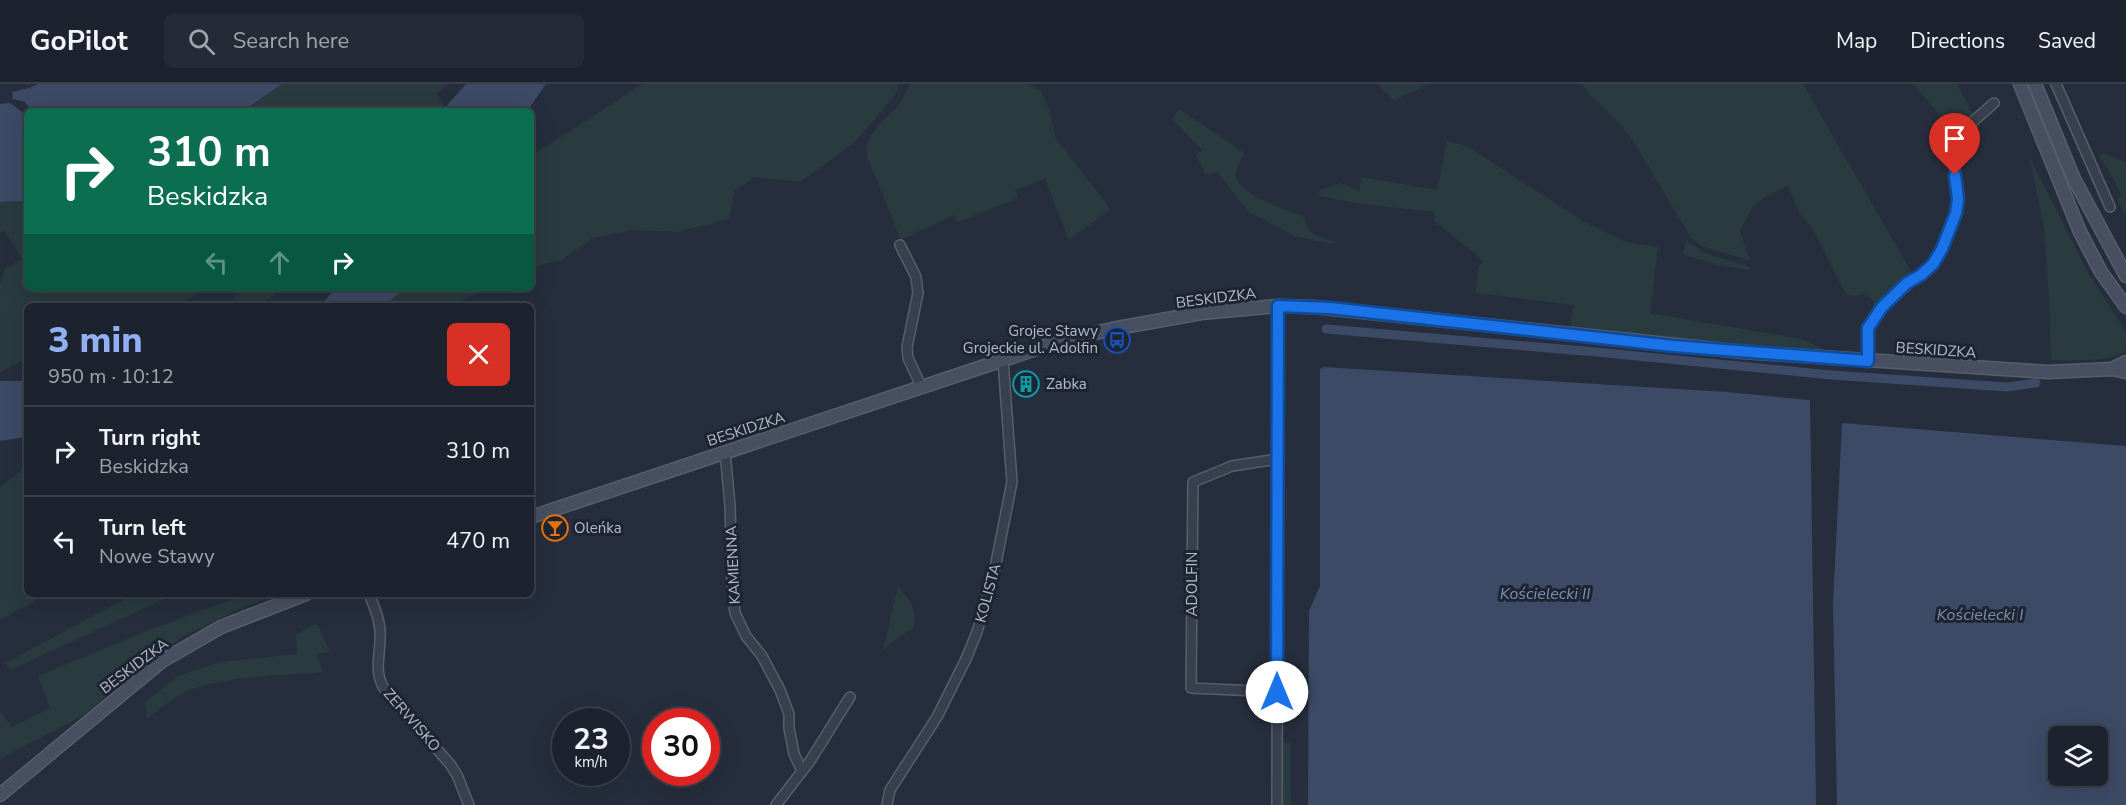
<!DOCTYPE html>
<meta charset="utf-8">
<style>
:root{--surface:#1c222e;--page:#252a36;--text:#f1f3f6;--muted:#a0a4aa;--line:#3a3f4a;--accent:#91aff2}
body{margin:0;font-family:"Nunito Sans",sans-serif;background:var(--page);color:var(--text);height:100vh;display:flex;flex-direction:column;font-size:22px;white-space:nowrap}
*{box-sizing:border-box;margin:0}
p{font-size:20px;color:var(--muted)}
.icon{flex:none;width:33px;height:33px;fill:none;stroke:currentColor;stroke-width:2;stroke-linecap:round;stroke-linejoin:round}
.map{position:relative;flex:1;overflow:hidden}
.drawer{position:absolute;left:24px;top:219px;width:510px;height:294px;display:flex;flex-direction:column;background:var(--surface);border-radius:9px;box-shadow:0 6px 24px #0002,0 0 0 2px var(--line)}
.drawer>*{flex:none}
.hud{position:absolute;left:24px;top:24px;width:510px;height:183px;border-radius:9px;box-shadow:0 6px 24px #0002,0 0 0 2px var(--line);background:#0b6e4f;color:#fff;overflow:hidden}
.controls{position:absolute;left:2048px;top:642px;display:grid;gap:12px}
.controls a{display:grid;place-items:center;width:60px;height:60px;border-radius:9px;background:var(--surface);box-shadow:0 6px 24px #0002,0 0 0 2px var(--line);font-size:30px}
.speed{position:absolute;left:552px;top:624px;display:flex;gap:12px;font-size:30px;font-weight:700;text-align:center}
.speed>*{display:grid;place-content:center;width:78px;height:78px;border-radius:50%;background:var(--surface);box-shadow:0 6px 24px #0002,0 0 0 2px var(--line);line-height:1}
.speed small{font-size:15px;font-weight:400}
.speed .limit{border:9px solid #d22;background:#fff;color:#111}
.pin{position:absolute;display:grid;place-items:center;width:51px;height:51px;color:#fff;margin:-62px -26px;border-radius:50% 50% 50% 0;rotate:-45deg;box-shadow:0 0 6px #0007}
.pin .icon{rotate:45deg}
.me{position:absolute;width:66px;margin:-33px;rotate:0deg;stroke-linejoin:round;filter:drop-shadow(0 0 4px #0008)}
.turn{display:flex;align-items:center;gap:21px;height:126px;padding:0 24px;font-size:27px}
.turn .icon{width:78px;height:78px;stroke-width:2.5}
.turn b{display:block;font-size:42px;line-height:51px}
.lanes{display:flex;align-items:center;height:57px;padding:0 24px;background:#0003;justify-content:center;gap:30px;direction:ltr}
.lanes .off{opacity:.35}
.round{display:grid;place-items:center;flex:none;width:63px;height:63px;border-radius:9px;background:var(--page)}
.head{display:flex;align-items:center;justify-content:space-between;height:102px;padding:0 24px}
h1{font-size:36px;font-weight:800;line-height:45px;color:var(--accent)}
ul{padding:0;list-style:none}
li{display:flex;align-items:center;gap:18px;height:90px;padding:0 24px;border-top:2px solid var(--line)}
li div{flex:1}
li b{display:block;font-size:22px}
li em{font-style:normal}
header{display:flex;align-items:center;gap:36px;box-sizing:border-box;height:84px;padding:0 30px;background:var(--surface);border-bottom:2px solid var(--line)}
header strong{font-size:28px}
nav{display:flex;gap:33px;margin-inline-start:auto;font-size:21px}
.search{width:420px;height:54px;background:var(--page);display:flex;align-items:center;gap:15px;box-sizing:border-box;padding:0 21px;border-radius:9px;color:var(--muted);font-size:22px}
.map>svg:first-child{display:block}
</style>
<header>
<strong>GoPilot</strong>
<div class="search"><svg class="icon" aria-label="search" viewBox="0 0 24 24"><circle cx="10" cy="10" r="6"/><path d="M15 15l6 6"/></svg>Search here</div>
<nav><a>Map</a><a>Directions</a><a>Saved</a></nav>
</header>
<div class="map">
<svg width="2126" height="721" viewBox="0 0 2126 721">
<rect width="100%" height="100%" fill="#262e3d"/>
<g fill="#293b3f">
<polygon points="282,0 448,0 437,10 445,23 442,27 244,27"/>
<polygon points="643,0 899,0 895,11 854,59 800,98 754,93 734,108 729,135 678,148 631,146 593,154 561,176 531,184 531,72"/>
<path d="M910 0H1029L1041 7 1049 25 1056 55 1111 125 1069 156 1045 95 1015 106 1018 114 958 138 953 131 901 156 868 75C863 46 886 38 901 18 904 12 907 6 910 0Z"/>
<polygon points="1377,0 1427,0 1394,17"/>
<polygon points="1582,0 1803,0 1912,189 1878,226 1871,214 1862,210 1856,212 1846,211 1813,145 1799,128 1788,102 1768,111 1754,121 1740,147 1750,177 1702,162 1691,154 1629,50 1591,12"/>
<polygon points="1913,0 1957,0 1975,35 1952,50 1934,24"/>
<path d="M1179 25 1244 69C1241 75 1235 85 1236 92 1240 112 1287 126 1304 133 1309 153 1317 152 1335 158L1332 160 1294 152 1248 127 1217 88 1206 91 1196 71 1202 66 1172 35Z"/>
<polygon points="1447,57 1467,62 1583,137 1626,158 1658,163 1650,229 1801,255 1838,272 1570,246 1574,221 1476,209 1478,183 1483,178 1478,172 1435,138 1434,128 1361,120 1319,112 1320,106 1340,99 1359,107 1362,93 1437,106"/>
<polygon points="2103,69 2126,79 2126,125 2124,130 2117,115 2122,112 2107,83 2099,73"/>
<path d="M2029 72 2088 189 2126 248V267C2111 279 2070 276 2051 276L2049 216 2044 143Z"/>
<polygon points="27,117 27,204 210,204 197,209 180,222 27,222 27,274 0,288 0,200 5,185 22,175 5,147 0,148 0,118"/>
<polygon points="1686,156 1705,169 1749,183 1749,186 1719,181 1683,170"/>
<polygon points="245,204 284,204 258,222 211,222 231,217"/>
<polygon points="405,204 484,204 454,222 384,222"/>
<polygon points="27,382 27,510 47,510 0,536 0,403"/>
<path d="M898 502C911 520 918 522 913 545L899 553 883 566Z"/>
<polygon points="134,510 175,510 10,586 6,579"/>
<polygon points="247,510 280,510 243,523 184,552 153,573 82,632 0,675 0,627 12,643 50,624 38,592 144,548"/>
<path d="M317 539 330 568 317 570 323 588C280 592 226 591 185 608 171 615 159 625 147 635L145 618 178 592 220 578 297 570 296 551Z"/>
<polygon points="1281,658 1290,659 1291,721 1280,721"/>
</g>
<g fill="#3c4a65" fill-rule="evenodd">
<polygon points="38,0 282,0 243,27 32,27 25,18 13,15 12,8 29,4"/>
<polygon points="466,0 546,0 527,27 442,27"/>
<polygon points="10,19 22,28 27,40 27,117 0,118 0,20"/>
<polygon points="336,204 405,204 384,222 320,222"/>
<polygon points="1324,283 1727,308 1810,316 1816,721 1308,721 1309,527 1320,502 1320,285"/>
<polygon points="0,297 27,297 27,353 0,357"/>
<path d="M1842 339 2126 362V721H1837L1833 519ZM2097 652V692H2058V652Z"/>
</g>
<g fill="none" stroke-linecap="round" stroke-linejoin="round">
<polyline stroke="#3c4a65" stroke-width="9" points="1326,245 1596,268 1831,291 2007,303 2036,299"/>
<g stroke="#575e6b" stroke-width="12">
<g id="street">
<polyline points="2056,0 2110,123"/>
<polyline points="900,161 916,193 918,209 907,263 908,274 921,302"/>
<polyline points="1868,277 1868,244 1882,223 1907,199 1921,191 1933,180 1952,143 1958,115 1952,56 1994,19"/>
<polyline points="725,367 730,422 732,500 735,529 746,552 762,572 780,606 789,630 789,644 794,670 802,687"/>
<path d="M369 510C374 522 379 533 380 546 382 569 371 588 387 609L450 680 457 691 469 721"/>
<polyline points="1277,608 1191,604 1193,398 1232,382 1278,375"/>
<polyline points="776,721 810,677 850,613"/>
<polyline points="887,721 890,706 937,633 966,575 977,548 995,484 1012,398 1003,276"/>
<polyline points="1277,721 1278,222"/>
</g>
</g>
<g stroke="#575e6b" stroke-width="15">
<g id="secondary">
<polyline points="2020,0 2080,148 2101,188 2126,223"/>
<polyline points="2035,0 2074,95 2126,192"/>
<polyline points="2112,285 2126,278"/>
<polyline points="531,433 1057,258 1112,245 1201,229 1278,222 1314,223 1743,268 2048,288 2112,285 2126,288"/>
<polyline points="0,711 162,577 221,543 306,510"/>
</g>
</g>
<use href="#street" stroke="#39404d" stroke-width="9"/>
<use href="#secondary" stroke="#484f60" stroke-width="12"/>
</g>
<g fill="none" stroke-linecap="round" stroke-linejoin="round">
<g stroke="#114b97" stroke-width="15">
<polyline id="route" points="1277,608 1278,222 1330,224 1673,262 1868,277 1868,244 1882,223 1907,199 1921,191 1933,180 1942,165 1956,129 1958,115 1955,91"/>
</g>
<use href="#route" stroke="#1a73e8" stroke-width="10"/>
</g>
<defs>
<g id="bus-ring" transform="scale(1.35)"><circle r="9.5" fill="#1e2532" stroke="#1a4fb4" stroke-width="1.5"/><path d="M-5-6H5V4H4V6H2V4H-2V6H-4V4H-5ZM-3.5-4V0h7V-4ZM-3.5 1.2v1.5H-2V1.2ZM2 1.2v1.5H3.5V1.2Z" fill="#1a4fb4"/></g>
<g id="building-ring" transform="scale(1.35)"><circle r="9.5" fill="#1e2532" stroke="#0f9aa8" stroke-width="1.5"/><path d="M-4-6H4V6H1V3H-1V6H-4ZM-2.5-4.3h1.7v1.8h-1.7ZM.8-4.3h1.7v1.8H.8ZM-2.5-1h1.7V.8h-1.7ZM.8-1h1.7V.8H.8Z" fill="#0f9aa8"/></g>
<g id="bar-ring" transform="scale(1.35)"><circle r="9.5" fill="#1e2532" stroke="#e8710a" stroke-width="1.5"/><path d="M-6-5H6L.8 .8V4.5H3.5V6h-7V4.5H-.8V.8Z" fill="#e8710a"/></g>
</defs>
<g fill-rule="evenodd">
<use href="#bus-ring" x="1117" y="256"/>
<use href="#building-ring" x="1026" y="300"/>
<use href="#bar-ring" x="555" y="444"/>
</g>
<g text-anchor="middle" stroke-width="6" stroke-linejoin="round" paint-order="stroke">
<g font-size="15" fill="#b5bbc8" stroke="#1e2532">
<text transform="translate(1216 214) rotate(-7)" y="5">BESKIDZKA</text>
<text transform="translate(1936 266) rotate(4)" y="5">BESKIDZKA</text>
<text transform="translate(746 345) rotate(-18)" y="5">BESKIDZKA</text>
<text transform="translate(733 481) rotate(-93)" y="5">KAMIENNA</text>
<text transform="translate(1192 500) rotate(-90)" y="5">ADOLFIN</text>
<text transform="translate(988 509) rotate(-75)" y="5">KOLISTA</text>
<text transform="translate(134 582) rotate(-37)" y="5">BESKIDZKA</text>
<text transform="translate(412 636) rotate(49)" y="5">ZERWISKO</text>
</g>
<g font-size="15" fill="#b5bbc8" stroke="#1e2532" text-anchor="start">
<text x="1098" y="252" text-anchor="end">Grojec Stawy<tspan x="1098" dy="17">Grojeckie ul. Adolfin</tspan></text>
<text x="1046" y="305">Zabka</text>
<text x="574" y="449">Oleńka</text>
</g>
<g font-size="16" font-style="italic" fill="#7f8fae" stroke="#1e2532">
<text x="1545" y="515">Kościelecki II</text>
<text x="1980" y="536">Kościelecki I</text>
</g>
</g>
</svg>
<div class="controls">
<a><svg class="icon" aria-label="layers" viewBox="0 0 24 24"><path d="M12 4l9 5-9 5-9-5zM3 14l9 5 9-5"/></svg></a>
</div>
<div class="speed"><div>23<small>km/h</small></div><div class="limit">30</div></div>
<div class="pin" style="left:1955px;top:91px;background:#d93025"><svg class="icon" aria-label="arrive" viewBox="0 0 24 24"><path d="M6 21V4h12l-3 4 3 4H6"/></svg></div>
<svg class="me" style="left:1277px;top:608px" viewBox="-20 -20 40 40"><circle r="19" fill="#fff"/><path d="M0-13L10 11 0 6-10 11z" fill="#1a73e8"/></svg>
<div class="hud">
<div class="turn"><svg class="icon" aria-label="right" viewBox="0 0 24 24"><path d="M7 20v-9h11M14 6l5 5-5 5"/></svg><div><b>310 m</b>Beskidzka</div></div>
<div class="lanes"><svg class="icon off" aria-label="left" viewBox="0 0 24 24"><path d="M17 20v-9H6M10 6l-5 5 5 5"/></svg><svg class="icon off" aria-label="ahead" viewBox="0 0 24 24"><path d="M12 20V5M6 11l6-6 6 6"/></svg><svg class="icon" aria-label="right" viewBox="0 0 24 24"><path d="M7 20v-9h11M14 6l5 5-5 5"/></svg></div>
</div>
<section class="drawer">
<div class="head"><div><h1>3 min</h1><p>950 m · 10:12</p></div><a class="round" style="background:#d93025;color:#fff"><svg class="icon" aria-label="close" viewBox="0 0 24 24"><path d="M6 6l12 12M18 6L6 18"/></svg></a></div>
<ul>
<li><svg class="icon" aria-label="right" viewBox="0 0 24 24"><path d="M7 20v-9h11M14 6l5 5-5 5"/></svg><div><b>Turn right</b><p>Beskidzka</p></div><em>310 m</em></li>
<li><svg class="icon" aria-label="left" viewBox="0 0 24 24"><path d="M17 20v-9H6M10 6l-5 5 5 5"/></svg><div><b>Turn left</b><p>Nowe Stawy</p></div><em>470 m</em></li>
</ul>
</section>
</div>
